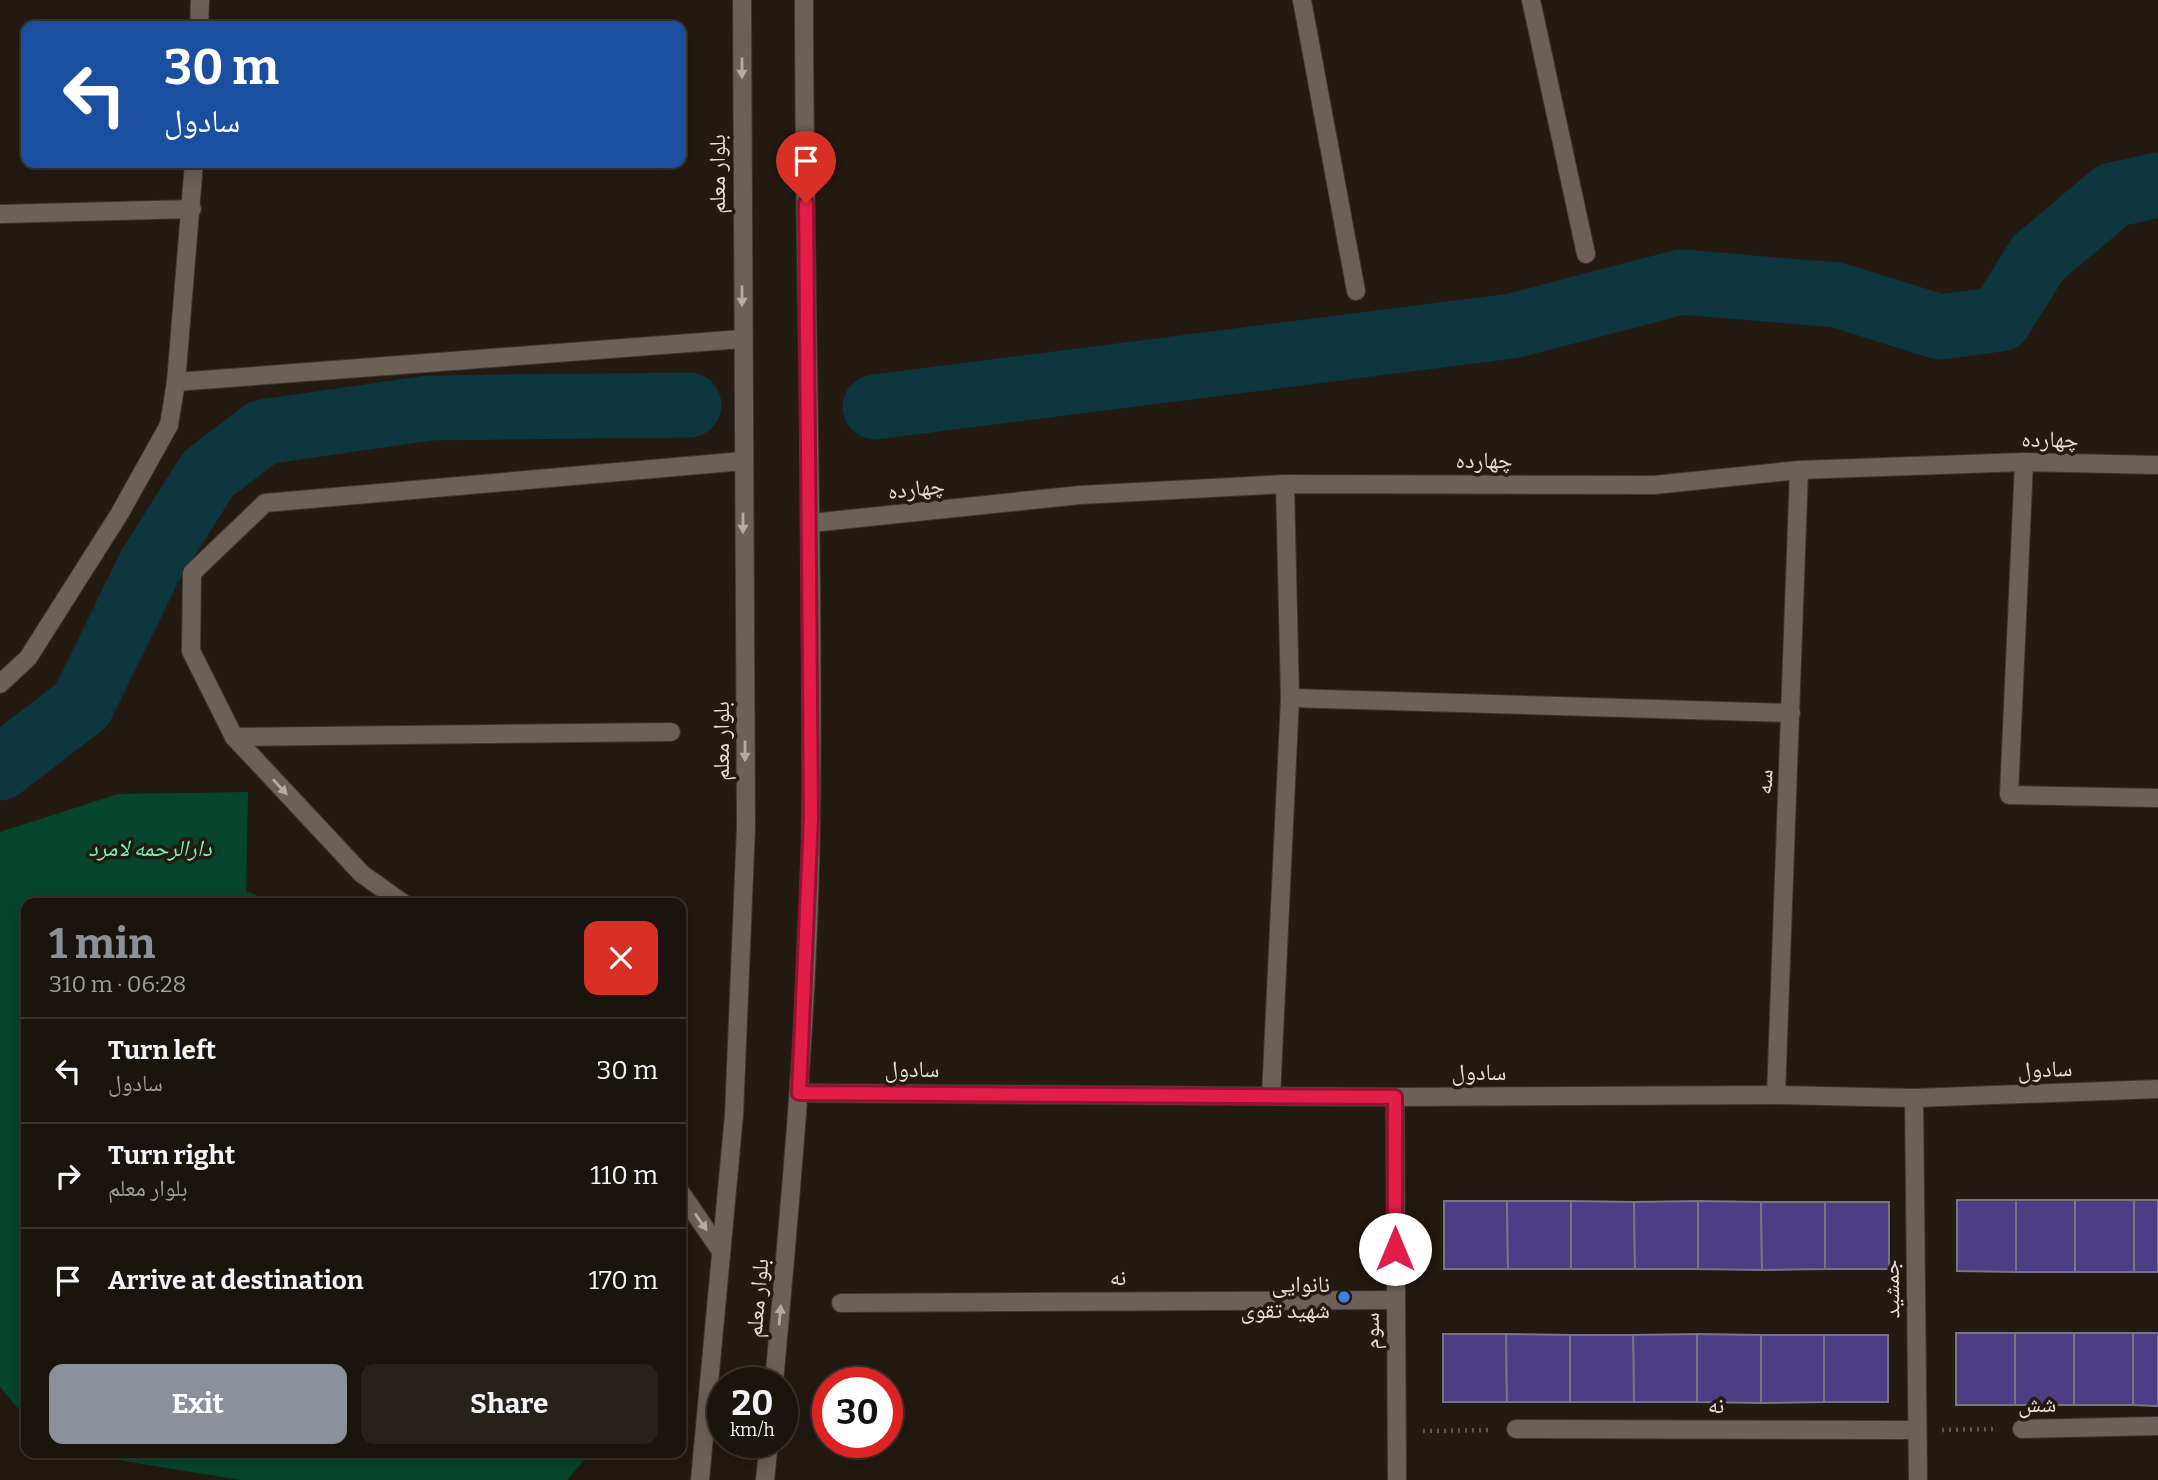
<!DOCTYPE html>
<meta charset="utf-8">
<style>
:root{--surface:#1a140e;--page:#27211c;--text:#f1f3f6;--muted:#9f9e9e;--line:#38332e;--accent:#8c9099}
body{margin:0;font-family:Bitter,"Noto Naskh Arabic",serif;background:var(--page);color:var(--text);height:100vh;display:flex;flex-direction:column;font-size:26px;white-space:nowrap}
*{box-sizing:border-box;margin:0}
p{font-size:23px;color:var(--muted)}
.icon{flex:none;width:38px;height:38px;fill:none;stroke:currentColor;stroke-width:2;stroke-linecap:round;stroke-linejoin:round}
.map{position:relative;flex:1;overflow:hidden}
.panel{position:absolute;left:21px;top:898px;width:665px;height:560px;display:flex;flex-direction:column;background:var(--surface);border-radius:14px;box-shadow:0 4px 18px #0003,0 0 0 2px var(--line)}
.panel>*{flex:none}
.hud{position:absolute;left:21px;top:21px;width:665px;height:147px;border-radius:14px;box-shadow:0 4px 18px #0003,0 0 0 2px var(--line);background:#1a4fa0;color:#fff;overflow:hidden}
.speed{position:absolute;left:707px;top:1367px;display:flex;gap:14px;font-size:35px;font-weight:700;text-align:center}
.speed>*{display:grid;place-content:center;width:91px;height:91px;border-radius:50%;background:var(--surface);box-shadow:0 4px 18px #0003,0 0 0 2px var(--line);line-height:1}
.speed small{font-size:18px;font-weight:400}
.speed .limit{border:10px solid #d22;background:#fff;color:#111}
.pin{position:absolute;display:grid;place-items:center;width:60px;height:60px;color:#fff;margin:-72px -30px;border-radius:50% 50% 50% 0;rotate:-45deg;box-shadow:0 0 7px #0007}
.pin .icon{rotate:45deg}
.me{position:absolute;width:77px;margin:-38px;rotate:0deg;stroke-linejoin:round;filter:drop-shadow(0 0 5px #0008)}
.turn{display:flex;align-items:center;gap:24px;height:147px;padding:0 28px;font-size:32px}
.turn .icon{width:91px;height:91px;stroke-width:2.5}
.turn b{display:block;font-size:49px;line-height:60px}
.round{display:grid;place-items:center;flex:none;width:74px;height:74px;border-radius:14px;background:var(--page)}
.overview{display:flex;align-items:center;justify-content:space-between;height:119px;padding:0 28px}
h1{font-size:42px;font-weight:700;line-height:52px;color:var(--accent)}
.cta{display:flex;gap:14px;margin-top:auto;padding:14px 28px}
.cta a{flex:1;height:80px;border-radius:14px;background:var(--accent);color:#fff;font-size:28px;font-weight:700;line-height:80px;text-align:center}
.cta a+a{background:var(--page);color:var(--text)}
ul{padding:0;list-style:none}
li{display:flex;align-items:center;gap:21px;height:105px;padding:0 28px;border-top:2px solid var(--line)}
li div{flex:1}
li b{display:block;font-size:26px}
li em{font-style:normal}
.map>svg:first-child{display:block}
</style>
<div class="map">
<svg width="2158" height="1480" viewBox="0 0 2158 1480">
<rect width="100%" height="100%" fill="#231a12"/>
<g fill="#05452e">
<polygon points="248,792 246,891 276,903 26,903 26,1418 0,1387 0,832 118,794"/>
<polygon points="74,1453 590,1453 567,1480 241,1480"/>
</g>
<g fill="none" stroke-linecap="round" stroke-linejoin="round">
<g stroke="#0c353e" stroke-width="65">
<polyline points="875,407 1512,326 1681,282 1837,295 1940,327 2000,319 2038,258 2113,195 2158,185"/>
<polyline points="0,768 82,705 150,566 208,474 263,432 429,408 689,405"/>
</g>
</g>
<g fill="#4c3d85" stroke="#767582" stroke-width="2">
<polygon points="1957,1200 2016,1200 2016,1272 1957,1271"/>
<rect x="2016" y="1200" width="59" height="72"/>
<rect x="2075" y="1200" width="59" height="72"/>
<rect x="2134" y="1200" width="24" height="72"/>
<polygon points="1444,1201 1507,1201 1508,1269 1444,1269"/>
<polygon points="1507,1201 1571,1201 1571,1269 1508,1269"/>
<polygon points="1571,1201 1634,1202 1635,1269 1571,1269"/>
<polygon points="1698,1201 1761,1202 1762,1270 1698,1269"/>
<polygon points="1698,1201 1698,1269 1635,1269 1634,1202"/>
<polygon points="1761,1202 1825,1202 1825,1269 1762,1270"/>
<rect x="1825" y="1202" width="64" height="67"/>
<rect x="1956" y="1333" width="59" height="72"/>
<rect x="2015" y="1333" width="59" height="72"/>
<rect x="2074" y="1333" width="59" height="72"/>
<polygon points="2133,1333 2158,1333 2158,1406 2133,1405"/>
<polygon points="1443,1334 1506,1334 1507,1402 1443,1402"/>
<polygon points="1506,1334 1570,1335 1570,1402 1507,1402"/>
<polygon points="1697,1334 1761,1335 1761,1403 1697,1402"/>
<polygon points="1697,1334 1697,1402 1634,1402 1633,1335"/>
<polygon points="1570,1335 1633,1335 1634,1402 1570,1402"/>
<polygon points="1761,1335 1824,1335 1824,1402 1761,1403"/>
<rect x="1824" y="1335" width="64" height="67"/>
</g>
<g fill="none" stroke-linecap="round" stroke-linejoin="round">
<g stroke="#3c3530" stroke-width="20">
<g id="street">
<polyline points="1302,0 1356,291"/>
<polyline points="1531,0 1586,254"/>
<polyline points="199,26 200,0"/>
<polyline points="0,214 192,209"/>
<polyline points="176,382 742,339"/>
<polyline points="2024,462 2009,795 2158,798"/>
<polyline points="811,523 1080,495 1285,484 1654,485 1799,470 2024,462 2158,465"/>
<polyline points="0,684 28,658 120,513 169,425 176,382 194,163"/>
<polyline points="1290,698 1791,713"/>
<polyline points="671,732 234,737 191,651 192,573 265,503 743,461"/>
<polyline points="234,737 362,874 403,903"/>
<polyline points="799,1093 1395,1097 1776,1095 1914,1098 2158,1089"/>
<polyline points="1776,1095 1799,470"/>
<polyline points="1271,1096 1290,698 1285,484"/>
<polyline points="1395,1097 1397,1480"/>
<polyline points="1914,1098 1918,1480"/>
<polyline points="681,1193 721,1251"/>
<polyline points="841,1303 1396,1300"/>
<polyline points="1516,1429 1917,1430"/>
<polyline points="2022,1429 2158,1426"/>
</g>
</g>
<g stroke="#3c3530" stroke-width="20">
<g id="secondary">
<path d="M774 1382C791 1193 809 1004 811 814 814 542 804 271 804 0"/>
<polyline points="700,1480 734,1115 746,827 742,0"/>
<polyline points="765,1480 769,1442"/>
</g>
</g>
<g stroke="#605850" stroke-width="4.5" stroke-dasharray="2 5" stroke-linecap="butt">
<polyline points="1942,1430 1997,1429"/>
<polyline points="1423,1431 1491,1430"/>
</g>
<use href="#street" stroke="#6c6158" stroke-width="18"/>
<use href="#secondary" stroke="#6c6158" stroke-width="18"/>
</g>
<defs><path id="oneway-solid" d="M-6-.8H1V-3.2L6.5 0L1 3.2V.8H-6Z" transform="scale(1.75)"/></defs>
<g fill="#b4aca5">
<use href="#oneway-solid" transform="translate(742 68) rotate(90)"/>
<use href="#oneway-solid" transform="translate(742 296) rotate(90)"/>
<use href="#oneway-solid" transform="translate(743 523) rotate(90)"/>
<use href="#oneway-solid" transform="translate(745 751) rotate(90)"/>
<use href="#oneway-solid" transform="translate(280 787) rotate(47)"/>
<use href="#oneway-solid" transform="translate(701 1222) rotate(55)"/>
<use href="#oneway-solid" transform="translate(780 1315) rotate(-85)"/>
</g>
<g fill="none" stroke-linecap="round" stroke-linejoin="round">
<g stroke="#92132f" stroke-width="18">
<polyline id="route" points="806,203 811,817 799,1093 1395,1097 1395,1249"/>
</g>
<use href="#route" stroke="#e11d48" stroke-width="12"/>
</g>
<circle fill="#3f7fe0" stroke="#231a12" stroke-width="2.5" cx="1344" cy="1297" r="7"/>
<g text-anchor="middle" stroke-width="7" stroke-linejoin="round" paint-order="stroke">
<g font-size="23" fill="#e4ded8" stroke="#231a12">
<text transform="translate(717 174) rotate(-90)" y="8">بلوار معلم</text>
<text transform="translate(2050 439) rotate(1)" y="8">چهارده</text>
<text x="1484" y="468">چهارده</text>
<text transform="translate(916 488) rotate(-6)" y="8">چهارده</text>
<text transform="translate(721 741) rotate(-90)" y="8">بلوار معلم</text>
<text transform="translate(1764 782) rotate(-88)" y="8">سه</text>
<text x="912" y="1077">سادول</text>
<text transform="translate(2045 1069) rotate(-2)" y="8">سادول</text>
<text x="1479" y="1080">سادول</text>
<text x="1118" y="1285">نه</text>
<text transform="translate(1891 1289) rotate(-91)" y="8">جمشید</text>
<text transform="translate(757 1298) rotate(-85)" y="8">بلوار معلم</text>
<text transform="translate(1371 1331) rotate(-91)" y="8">سوم</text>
<text transform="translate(2037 1404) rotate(-1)" y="8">شش</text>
<text x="1716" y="1413">نه</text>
</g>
<g font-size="23" font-style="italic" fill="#6ef4b9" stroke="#231a12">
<text x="150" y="856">دارالرحمه لامرد</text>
</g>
<g font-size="23" fill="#e4ded8" stroke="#231a12" text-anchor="end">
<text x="1330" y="1292">نانوایی<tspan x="1330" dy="26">شهید تقوی</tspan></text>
</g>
</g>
</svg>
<div class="speed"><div>20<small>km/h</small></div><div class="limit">30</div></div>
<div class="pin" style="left:806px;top:203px;background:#d93025"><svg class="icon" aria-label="arrive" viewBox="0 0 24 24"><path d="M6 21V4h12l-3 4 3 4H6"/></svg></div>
<svg class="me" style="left:1395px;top:1249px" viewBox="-20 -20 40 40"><circle r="19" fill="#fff"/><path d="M0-13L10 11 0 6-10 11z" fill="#e11d48"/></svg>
<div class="hud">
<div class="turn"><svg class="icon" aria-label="left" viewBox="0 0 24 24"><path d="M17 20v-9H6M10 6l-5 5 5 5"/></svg><div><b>30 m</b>سادول</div></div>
</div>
<section class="panel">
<div class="overview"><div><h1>1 min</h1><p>310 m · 06:28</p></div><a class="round" style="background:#d93025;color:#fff"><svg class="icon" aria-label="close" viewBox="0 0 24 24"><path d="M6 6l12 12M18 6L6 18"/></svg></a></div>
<ul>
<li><svg class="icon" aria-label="left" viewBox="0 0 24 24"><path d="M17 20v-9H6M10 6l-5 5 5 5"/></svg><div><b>Turn left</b><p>سادول</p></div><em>30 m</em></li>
<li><svg class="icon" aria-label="right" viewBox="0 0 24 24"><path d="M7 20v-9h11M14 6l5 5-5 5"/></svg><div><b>Turn right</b><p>بلوار معلم</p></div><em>110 m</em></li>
<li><svg class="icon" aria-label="arrive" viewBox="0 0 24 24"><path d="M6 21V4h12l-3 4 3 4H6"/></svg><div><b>Arrive at destination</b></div><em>170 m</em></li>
</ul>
<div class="cta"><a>Exit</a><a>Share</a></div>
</section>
</div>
